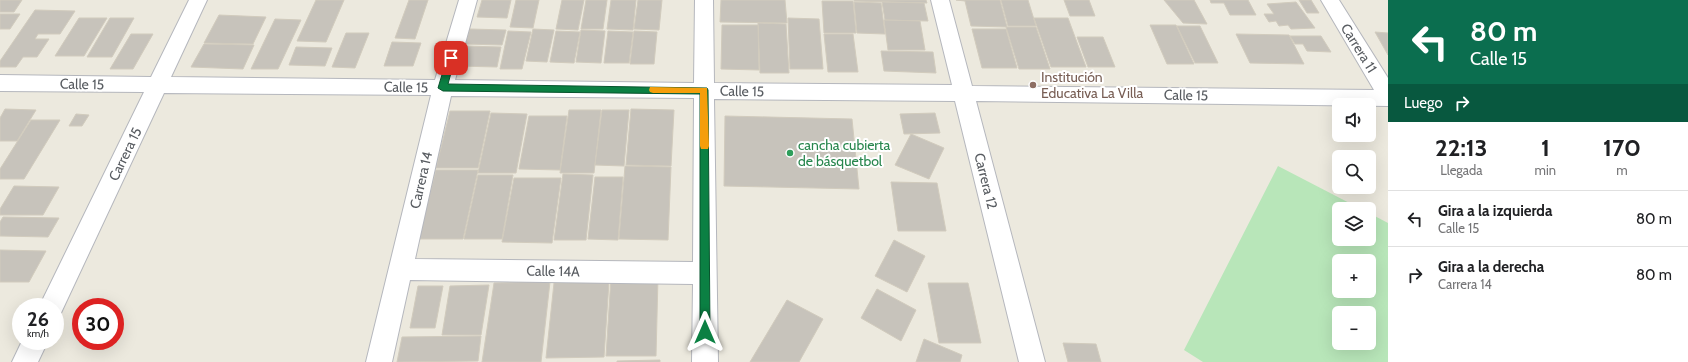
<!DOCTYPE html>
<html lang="es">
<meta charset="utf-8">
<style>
:root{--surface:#fff;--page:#f2f2f2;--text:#202124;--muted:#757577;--line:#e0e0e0}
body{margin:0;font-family:Cabin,sans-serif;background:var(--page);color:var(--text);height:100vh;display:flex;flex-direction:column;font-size:15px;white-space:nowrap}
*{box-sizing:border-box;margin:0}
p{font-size:13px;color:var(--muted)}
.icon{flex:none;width:22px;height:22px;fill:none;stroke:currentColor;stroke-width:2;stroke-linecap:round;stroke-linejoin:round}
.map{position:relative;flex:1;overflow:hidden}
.panel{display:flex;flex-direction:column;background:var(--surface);width:300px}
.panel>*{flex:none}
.guide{background:#0b6e4f;color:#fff;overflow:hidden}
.fabs{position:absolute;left:1332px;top:98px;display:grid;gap:8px}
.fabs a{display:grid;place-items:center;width:44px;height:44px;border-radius:6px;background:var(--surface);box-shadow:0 4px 16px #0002;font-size:20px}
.speed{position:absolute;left:12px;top:298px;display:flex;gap:8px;font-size:20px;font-weight:700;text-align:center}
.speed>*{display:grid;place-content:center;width:52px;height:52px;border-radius:50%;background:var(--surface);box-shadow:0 4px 16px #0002;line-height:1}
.speed small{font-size:10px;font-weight:400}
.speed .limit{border:6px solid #d22;background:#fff;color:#111}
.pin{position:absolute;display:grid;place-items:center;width:34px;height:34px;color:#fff;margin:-17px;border-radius:8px;box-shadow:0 2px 6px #0006}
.me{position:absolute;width:44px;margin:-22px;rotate:0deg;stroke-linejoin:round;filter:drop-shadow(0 0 3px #0008)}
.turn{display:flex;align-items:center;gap:14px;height:84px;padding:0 16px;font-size:18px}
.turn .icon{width:52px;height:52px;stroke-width:2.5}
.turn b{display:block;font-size:28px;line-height:34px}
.then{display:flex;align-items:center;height:38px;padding:0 16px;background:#0003;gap:8px;font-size:15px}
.eta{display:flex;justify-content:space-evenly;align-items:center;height:68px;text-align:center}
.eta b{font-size:24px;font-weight:700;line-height:28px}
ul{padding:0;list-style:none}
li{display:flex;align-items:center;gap:12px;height:56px;padding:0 16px;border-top:1px solid var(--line)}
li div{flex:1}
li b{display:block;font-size:15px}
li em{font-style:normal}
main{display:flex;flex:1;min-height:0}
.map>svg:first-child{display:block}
</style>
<main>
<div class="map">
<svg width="1388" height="362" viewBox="0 0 1388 362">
<rect width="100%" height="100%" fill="#ece9de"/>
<path fill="#b8e6b9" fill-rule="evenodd" d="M1278 166 1361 209H1339V239H1369V213L1388 223V362H1203L1184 350ZM1339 261H1369V291H1339ZM1339 313H1369V343H1339Z"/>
<g fill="#c7c3bb" stroke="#d1cbbd">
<polygon points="0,0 22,0 14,12 0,12"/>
<polygon points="316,0 344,0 326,42 297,41"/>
<polygon points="409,0 428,0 415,39 395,38"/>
<polygon points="482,0 511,0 507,18 477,17"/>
<polygon points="516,0 539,0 533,28 510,27"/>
<polygon points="562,0 584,0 578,30 556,29"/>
<polygon points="586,0 607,0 603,29 581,29"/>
<polygon points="611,0 636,0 633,30 607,29"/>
<polygon points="638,0 662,0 659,30 634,29"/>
<polygon points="721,0 785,0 787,23 720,22"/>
<polygon points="854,0 926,0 927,3 854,1"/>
<polygon points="956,0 1000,0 1007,27 971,26 965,1"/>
<polygon points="1001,0 1028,0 1036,26 1008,26"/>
<polygon points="1064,0 1089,0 1095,16 1070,16"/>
<polygon points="1164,0 1194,0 1207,24 1183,23"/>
<polygon points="1210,0 1248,0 1256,15 1230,15 1224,3 1211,3"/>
<polygon points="1299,0 1311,0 1319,13 1307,13"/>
<polygon points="822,1 853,1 856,33 824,33"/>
<polygon points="854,2 881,3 885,34 857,33"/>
<polygon points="882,2 924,3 928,21 885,20"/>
<polygon points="1296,2 1315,28 1291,29 1288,25 1279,26 1276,21 1269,22 1264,14 1274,14 1267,4"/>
<polygon points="35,10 75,11 60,34 38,34 35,39 49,39 37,57 23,57 16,67 0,67 0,61"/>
<polygon points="0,14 20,14 10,29 0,29"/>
<polygon points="219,15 266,17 253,44 204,43"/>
<polygon points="79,18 107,18 84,56 55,56"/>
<polygon points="110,18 134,18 112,57 87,57"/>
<polygon points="788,18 819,19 823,69 790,69"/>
<polygon points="1034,18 1068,18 1086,67 1051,67"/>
<polygon points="275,19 301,20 278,69 251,69"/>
<polygon points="884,20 920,21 925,50 888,50"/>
<polygon points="758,23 786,24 789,73 760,73"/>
<polygon points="722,25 758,25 759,70 721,69"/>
<polygon points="1150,25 1176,25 1194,64 1167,64"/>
<polygon points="1177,26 1200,26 1218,63 1195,63"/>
<polygon points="1006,27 1036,27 1050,69 1019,69"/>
<polygon points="470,29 506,30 502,45 465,44"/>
<polygon points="533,29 554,30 547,62 526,61"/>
<polygon points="972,29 1006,29 1017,68 982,68"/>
<polygon points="581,30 605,31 601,63 576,62"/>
<polygon points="508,31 531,32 522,69 500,69"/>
<polygon points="556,31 580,32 574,63 550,62"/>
<polygon points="608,31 633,32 629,63 604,63"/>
<polygon points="634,31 657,32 654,64 630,64"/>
<polygon points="1375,32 1388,33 1388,55"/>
<polygon points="346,33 369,33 355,68 332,67"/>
<polygon points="131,34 153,34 133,69 110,69"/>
<polygon points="824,34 853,34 858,72 828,72"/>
<polygon points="1236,34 1289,35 1304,64 1250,63"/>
<polygon points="1290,36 1321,36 1331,52 1307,51 1303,44 1295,44"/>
<polygon points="1077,37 1103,37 1115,67 1088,67"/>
<polygon points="392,42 421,43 413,66 384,66"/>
<polygon points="204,44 254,45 243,69 191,67"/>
<polygon points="464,46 501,47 497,67 458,66"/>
<polygon points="296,47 332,48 325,66 289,65"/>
<polygon points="881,51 933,52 936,73 884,71"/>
<polygon points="5,109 36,110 17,141 0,141 0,118"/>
<polygon points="631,109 674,110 671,166 626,165"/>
<polygon points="569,110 601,110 594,173 560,173"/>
<polygon points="602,110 629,110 624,166 595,165"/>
<polygon points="450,111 490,111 478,168 436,168"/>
<polygon points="491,113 527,114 516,173 478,173"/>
<polygon points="935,113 940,133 904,134 900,114"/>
<polygon points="76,114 89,115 82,126 69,126"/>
<polygon points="529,116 567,116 560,170 519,169"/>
<polygon points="725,116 852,119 859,189 724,186"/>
<polygon points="31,120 60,120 24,179 0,179 0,169"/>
<polygon points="911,134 944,148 929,179 895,165"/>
<polygon points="625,166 671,167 668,240 619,239"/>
<polygon points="436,170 478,170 463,239 418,239"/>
<polygon points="563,174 593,175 586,240 554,240"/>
<polygon points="478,175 513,175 502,239 464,239"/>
<polygon points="595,177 623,177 618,240 588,239"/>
<polygon points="514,178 561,178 552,243 502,242"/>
<polygon points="891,182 937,183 946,231 898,231"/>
<polygon points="14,186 59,187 43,215 0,215 0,209"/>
<polygon points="3,217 59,218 48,237 0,236 0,222"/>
<polygon points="894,240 925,256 907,292 875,276"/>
<polygon points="0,250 46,251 29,282 0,282"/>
<polygon points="611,277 658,277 656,356 606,356"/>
<polygon points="550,282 541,362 482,362 494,283"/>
<polygon points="609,282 604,357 546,358 554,283"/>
<polygon points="928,283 968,283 981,343 939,343"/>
<polygon points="489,285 481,335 442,335 450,286"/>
<polygon points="418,286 443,286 435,328 410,328"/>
<polygon points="877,289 916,310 901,341 861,318"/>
<polygon points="787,300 823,319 799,362 750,362"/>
<polygon points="481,336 478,361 397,362 402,337"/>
<polygon points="924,339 962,355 960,362 916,362"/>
<polygon points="1063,343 1096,344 1101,362 1068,362"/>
<polygon points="660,360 660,362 617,362 617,361"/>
</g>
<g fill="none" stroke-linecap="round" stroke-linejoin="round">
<g stroke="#b5b7bd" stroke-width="2">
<g id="minor">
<path d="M189 0H207L171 77 435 80 459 0H477L455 80 694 83 695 0H713L714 83 952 85 931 0H949L972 86 1374 90 1321 0H1339L1388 78V106L976 101 1045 362H1019L955 101 714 99 718 362H692L693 284 410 280 392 362H366L431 95 164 93 60 315 55 317V307H39L144 92 0 91V75L151 77ZM451 96 694 98 693 262 415 259Z"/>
<polygon points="22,341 48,341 38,362 12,362"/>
</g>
</g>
<use href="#minor" fill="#fff" fill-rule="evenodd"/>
</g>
<polygon fill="#0b8043" stroke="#07532c" points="451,55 455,58 448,84 707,88 708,90 710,332 709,336 705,337 701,336 700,332 700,94 443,91 438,88 447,58"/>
<polygon fill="#f59e0b" points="650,87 707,88 709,146 708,149 701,149 700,146 700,93 653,93 650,92 649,90"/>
<circle fill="#8d6e63" stroke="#fff" stroke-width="1.5" cx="1033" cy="85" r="4"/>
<circle fill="#2e9e5b" stroke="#fff" stroke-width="1.5" cx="790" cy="153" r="4"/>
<g text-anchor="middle" stroke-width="4" stroke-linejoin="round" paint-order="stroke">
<g font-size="14" fill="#585c61" stroke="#fff">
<text transform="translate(1359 48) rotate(58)" y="5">Carrera 11</text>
<text transform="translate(82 84) rotate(1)" y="5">Calle 15</text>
<text transform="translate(406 87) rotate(1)" y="5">Calle 15</text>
<text transform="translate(742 91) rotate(1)" y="5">Calle 15</text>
<text transform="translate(1186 95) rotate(1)" y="5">Calle 15</text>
<text transform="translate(125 154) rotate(-64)" y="5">Carrera 15</text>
<text transform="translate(421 180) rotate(-77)" y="5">Carrera 14</text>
<text transform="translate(986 181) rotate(76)" y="5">Carrera 12</text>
<text transform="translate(553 271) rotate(1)" y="5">Calle 14A</text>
</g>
<g font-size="14" fill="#785e54" stroke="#fff" text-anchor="start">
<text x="1041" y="82">Institución<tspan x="1041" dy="16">Educativa La Villa</tspan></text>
</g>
<g font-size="14" fill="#27864d" stroke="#fff" text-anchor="start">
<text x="798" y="150">cancha cubierta<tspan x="798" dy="16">de básquetbol</tspan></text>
</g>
</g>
</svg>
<div class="fabs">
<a><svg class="icon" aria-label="sound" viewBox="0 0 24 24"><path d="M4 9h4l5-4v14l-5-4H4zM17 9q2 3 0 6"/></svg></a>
<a><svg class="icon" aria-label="search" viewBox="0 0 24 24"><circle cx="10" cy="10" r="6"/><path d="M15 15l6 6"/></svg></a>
<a><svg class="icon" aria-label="layers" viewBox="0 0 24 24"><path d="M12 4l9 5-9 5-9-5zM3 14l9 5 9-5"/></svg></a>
<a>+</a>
<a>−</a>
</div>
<div class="speed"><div>26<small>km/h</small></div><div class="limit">30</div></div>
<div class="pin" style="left:451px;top:58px;background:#d93025"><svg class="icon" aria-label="arrive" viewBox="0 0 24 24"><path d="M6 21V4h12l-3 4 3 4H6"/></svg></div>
<svg class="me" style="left:705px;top:332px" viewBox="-20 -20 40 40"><path d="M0-17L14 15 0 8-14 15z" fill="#0b8043" stroke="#fff" stroke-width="4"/></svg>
</div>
<section class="panel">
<div class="guide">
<div class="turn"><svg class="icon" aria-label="left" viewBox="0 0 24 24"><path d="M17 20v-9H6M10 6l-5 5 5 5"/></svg><div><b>80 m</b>Calle 15</div></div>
<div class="then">Luego<svg class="icon" aria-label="right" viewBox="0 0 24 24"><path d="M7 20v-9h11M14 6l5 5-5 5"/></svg></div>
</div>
<div class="eta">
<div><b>22:13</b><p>Llegada</p></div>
<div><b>1</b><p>min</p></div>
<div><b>170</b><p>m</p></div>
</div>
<ul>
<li><svg class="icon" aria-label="left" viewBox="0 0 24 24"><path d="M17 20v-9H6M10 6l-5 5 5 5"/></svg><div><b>Gira a la izquierda</b><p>Calle 15</p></div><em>80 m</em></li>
<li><svg class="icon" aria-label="right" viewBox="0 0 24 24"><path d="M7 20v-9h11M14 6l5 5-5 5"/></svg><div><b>Gira a la derecha</b><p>Carrera 14</p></div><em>80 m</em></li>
</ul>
</section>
</main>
